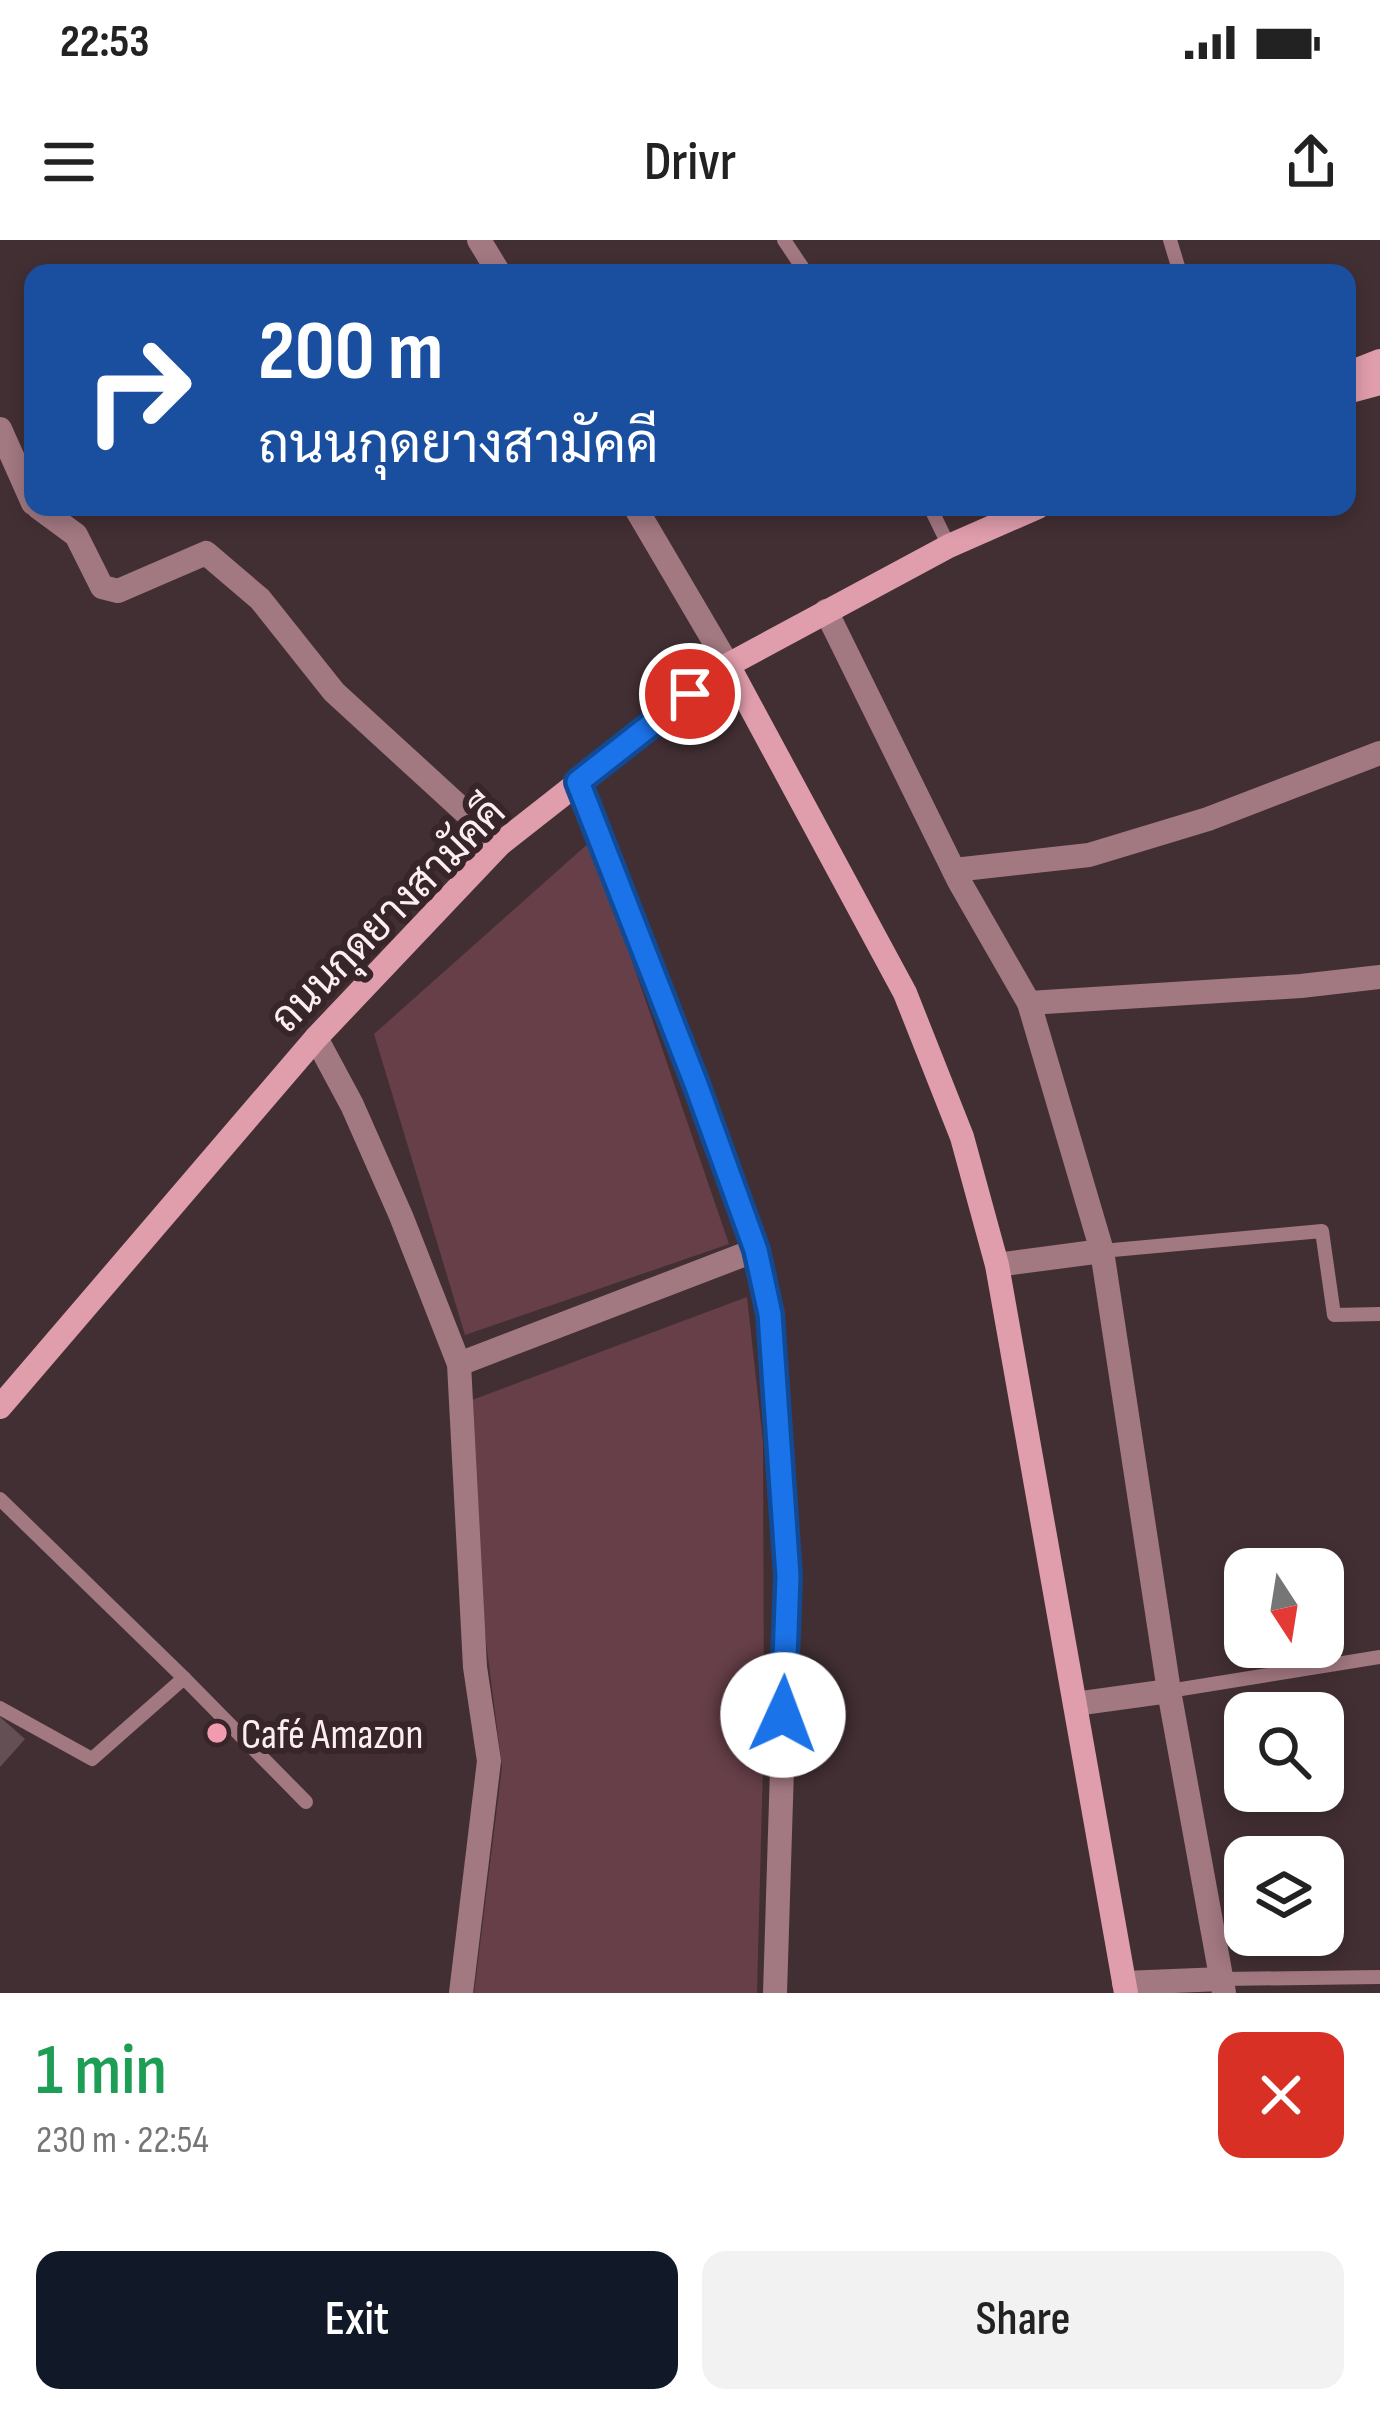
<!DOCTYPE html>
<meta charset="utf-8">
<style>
:root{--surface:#fff;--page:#f2f2f2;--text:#222;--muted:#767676;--accent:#111827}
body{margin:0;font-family:"Sofia Sans Condensed",Sarabun,sans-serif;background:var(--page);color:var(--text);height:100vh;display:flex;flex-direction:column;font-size:45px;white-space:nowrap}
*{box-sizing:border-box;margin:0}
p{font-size:39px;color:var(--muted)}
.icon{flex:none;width:66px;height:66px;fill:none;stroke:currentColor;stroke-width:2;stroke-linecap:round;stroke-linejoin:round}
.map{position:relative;height:1753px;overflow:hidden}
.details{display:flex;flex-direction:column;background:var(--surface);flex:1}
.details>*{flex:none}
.guide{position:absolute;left:24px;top:24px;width:1332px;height:252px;border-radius:24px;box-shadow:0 6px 18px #0003;background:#1a4fa0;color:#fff;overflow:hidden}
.needle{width:78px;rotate:168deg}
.buttons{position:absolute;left:1224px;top:1308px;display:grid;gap:24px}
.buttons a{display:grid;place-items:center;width:120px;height:120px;border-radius:24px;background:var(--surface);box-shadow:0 6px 18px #0003;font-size:60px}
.pin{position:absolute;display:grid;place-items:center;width:102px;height:102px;color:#fff;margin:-51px;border:6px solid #fff;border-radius:50%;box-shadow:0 3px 12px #0007}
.me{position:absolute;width:132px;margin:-66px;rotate:2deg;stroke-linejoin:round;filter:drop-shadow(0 0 9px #0008)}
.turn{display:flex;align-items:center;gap:42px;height:252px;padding:0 36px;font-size:54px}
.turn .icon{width:156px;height:156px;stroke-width:2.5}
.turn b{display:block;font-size:84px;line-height:102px}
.round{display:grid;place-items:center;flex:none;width:126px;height:126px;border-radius:24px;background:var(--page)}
.head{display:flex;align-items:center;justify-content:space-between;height:204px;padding:0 36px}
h1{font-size:72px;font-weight:600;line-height:90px;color:#1e9e55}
.primary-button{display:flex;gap:24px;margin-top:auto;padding:24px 36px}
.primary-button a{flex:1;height:138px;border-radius:24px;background:var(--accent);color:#fff;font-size:48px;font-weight:600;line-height:138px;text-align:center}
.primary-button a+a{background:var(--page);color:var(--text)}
.status{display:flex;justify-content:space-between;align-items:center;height:84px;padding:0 60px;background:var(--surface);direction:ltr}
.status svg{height:33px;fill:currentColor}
header{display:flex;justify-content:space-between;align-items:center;height:156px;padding:0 36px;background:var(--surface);font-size:54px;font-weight:600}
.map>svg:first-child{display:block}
</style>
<div class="status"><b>22:53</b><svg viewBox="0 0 49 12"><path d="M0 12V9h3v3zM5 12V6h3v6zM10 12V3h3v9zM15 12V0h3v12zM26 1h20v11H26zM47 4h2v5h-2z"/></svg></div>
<header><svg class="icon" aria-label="menu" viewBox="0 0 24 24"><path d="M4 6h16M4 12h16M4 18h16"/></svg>Drivr<svg class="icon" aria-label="share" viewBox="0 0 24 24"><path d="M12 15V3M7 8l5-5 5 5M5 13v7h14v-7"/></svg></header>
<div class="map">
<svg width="1380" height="1753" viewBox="0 0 1380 1753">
<rect width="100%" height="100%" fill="#422f33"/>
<g fill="#663f48">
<polygon points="591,601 729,1004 465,1095 374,794"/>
<polygon points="747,1057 763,1202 764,1485 757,1753 474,1753 502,1527 456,1166"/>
</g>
<polygon fill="#645054" points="0,1477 25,1499 0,1527"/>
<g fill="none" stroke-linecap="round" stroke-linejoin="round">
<g stroke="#a27881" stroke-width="14">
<polyline points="784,0 806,33"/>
<polyline points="1170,0 1180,33"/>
<polyline points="930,267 949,306"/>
<polyline points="1102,1011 1322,991 1334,1075 1380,1074"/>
<polyline points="0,1259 184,1438 306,1562"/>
<polyline points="1169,1451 1380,1417"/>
<polyline points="0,1468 92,1519 184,1438"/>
<polyline points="1222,1739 1380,1737"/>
</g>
<g stroke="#a27881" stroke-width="24">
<polyline points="479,0 499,33"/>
<polyline points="0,189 33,263"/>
<polyline points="38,267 76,295 102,347 118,351 206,313 260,359 334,452 500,604"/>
<polyline points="635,267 728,425"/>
<polyline points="826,371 959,641 1029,763 1102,1011 1169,1451 1224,1753"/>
<polyline points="578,542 696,844 740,965 756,1010 770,1074 788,1336 775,1753"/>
<polyline points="954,630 1089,615 1208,579 1380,513"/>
<polyline points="1029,763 1301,746 1380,737"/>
<polyline points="316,798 352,865 401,976 459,1124 475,1427 489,1521 461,1753"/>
<polyline points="997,1025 1102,1011"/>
<polyline points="459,1124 756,1010"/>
<polyline points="1075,1464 1169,1451"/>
<polyline points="1124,1743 1222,1739"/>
</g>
<g stroke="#e09dac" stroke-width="24">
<polyline points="1347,134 1380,121"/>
<polyline points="1347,152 1380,143"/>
<polyline points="728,425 905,753 962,897 997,1025 1126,1753"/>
<polyline points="0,1167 316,798 500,604 728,425 949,306 1038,267"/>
</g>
</g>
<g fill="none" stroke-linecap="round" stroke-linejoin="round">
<g stroke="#114b97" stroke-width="30">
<polyline id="route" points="690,454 578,542 696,844 756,1010 770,1074 788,1336 783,1475"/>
</g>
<use href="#route" stroke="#1a73e8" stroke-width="21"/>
</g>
<circle fill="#f29aae" stroke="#372529" stroke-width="4.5" cx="217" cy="1493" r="12"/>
<g text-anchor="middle" stroke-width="12" stroke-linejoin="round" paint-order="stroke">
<g font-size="42" fill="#fbeef0" stroke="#372529">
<text transform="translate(387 674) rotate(-45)" y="15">ถนนกุดยางสามัคคี</text>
</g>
<g font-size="42" fill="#fbeef0" stroke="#372529" text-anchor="start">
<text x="241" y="1508">Café Amazon</text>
</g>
</g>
</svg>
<div class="buttons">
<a><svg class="needle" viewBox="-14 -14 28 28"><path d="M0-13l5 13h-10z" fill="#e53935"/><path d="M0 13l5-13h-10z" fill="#767676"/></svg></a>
<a><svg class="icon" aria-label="search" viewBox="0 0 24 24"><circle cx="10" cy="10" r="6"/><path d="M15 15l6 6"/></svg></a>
<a><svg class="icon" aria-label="layers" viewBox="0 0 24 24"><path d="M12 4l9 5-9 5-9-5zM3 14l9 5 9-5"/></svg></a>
</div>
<div class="pin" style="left:690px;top:454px;background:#d93025"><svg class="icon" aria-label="arrive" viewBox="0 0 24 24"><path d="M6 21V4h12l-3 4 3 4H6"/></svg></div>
<svg class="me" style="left:783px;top:1475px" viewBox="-20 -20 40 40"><circle r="19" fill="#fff"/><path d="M0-13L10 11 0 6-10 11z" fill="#1a73e8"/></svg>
<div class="guide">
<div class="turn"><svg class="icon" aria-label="right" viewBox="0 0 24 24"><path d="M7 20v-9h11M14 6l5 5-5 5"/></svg><div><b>200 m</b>ถนนกุดยางสามัคคี</div></div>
</div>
</div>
<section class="details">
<div class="head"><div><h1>1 min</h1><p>230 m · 22:54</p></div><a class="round" style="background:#d93025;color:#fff"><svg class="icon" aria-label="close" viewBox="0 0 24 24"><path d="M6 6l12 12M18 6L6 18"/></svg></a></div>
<div class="primary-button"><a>Exit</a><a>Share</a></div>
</section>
